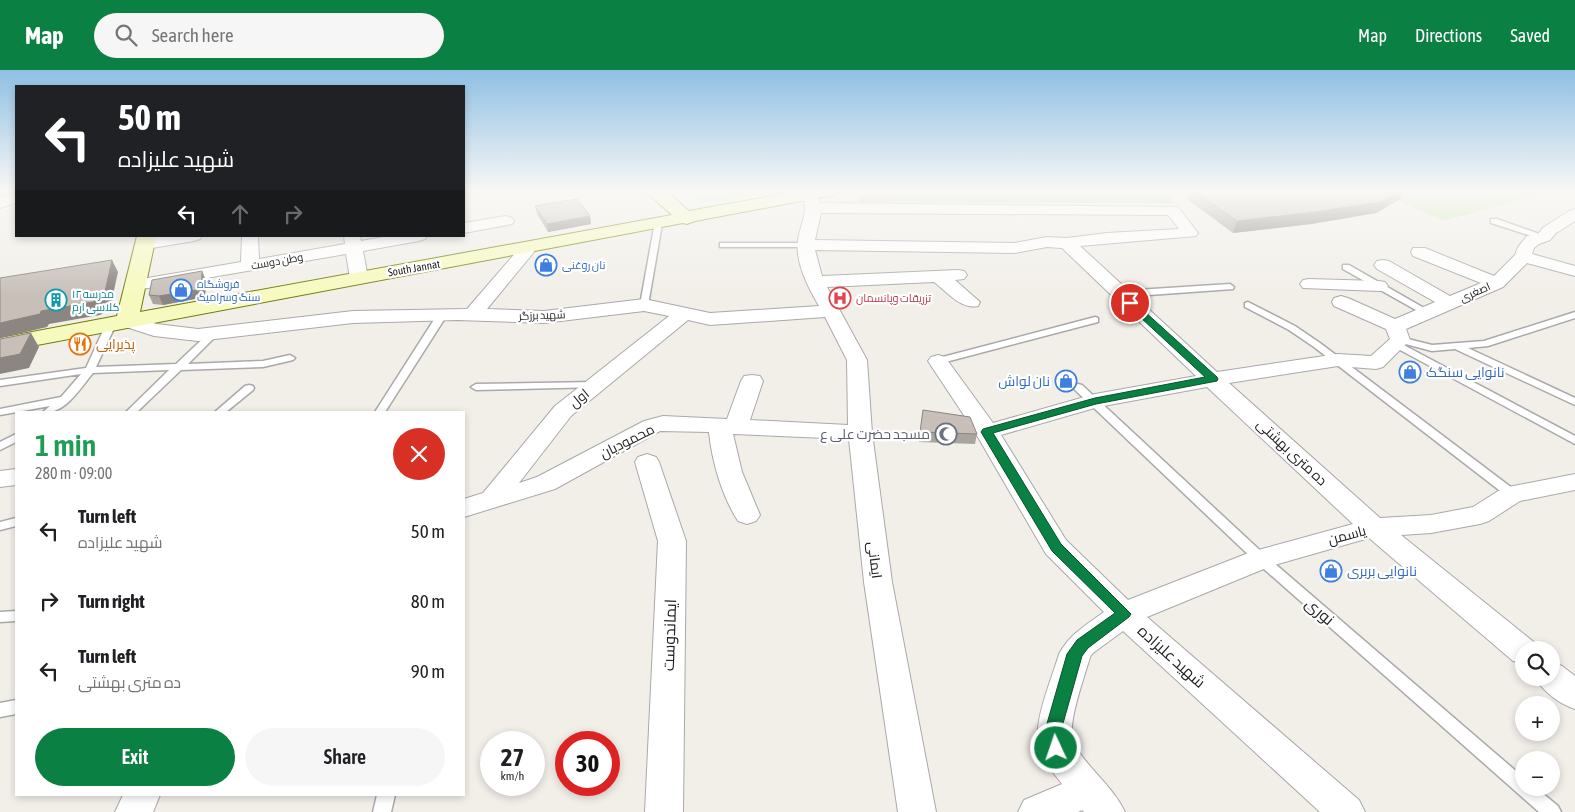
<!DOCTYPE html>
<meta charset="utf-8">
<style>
:root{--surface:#fff;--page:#f6f6f6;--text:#202124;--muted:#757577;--accent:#0b8043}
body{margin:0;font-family:"Asap Condensed",Cairo,sans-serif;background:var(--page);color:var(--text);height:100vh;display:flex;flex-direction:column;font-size:19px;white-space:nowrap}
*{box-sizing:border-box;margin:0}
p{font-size:16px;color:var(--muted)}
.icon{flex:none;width:28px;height:28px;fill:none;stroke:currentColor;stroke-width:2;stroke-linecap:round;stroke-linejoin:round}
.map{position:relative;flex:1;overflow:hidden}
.drawer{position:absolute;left:15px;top:341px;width:450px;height:385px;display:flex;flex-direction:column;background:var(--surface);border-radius:0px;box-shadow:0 2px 8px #0003}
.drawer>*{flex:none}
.top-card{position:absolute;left:15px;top:15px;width:450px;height:152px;border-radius:0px;box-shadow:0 2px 8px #0003;background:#202124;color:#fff;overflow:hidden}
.buttons{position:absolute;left:1515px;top:571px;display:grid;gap:10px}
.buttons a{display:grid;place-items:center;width:45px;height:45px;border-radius:50%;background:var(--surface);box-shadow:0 2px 8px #0003;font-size:25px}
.speed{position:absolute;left:480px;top:661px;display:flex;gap:10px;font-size:25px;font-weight:700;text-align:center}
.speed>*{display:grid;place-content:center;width:65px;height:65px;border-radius:50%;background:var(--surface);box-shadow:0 2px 8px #0003;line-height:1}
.speed small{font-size:12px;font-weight:400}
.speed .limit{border:8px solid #d22;background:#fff;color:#111}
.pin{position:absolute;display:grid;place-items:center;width:42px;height:42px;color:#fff;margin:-21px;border:2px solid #fff;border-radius:50%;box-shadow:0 1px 5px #0007}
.me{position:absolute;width:55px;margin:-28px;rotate:357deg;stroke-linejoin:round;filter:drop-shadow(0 0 4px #0008)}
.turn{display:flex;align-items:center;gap:18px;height:105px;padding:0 20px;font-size:22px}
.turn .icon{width:65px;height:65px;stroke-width:2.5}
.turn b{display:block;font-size:35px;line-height:42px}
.lanes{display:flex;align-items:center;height:48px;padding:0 20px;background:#0003;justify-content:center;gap:25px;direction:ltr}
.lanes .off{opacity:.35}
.round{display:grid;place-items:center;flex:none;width:52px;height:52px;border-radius:26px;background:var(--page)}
.summary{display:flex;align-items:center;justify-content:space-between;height:85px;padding:0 20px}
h1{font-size:30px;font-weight:600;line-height:38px;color:#1e9e55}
.button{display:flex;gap:10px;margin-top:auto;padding:10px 20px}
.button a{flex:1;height:58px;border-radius:30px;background:var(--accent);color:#fff;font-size:20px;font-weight:600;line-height:58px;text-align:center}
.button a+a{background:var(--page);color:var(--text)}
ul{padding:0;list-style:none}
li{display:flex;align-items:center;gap:15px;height:70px;padding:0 20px}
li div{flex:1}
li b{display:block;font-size:19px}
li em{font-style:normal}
header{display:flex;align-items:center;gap:30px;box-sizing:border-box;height:70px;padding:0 25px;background:var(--accent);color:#fff}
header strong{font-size:24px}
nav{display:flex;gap:28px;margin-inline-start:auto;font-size:18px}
.search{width:350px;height:45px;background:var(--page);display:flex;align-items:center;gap:12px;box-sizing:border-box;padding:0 18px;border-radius:28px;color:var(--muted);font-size:19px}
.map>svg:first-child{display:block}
</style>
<header>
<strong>Map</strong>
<div class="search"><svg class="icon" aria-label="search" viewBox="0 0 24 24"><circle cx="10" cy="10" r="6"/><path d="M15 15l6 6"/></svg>Search here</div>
<nav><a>Map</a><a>Directions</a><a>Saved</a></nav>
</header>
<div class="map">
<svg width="1575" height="742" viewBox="0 0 1575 742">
<rect width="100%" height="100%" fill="#f2efe9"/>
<polygon fill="#cdebb0" points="1375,121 1550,121 1444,151"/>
<polygon fill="#add19e" points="887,121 1164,121 1174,133 858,132 858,127"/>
<polygon fill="#c8facc" points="684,121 776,121 710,132 699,130"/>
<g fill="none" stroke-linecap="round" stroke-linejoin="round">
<polyline stroke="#aad3df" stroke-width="4.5" points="0,124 9,121"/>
<g stroke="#a9a9a9" stroke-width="3">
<g id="lane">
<polygon points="1491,149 1497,149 1548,167 1541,169 1491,153"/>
<polygon points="655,152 662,154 648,235 644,238 640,235"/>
<polygon points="720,173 806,173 810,175 806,177 720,177"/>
<polygon points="1343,195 1349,195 1431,242 1429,244 1423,244 1343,199"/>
<polygon points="1230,214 1234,217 1233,219 1121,227 1117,224 1121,221"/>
<polygon points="1248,232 1295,256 1320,273 1516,421 1518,424 1516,427 1508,427 1314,277 1289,260 1245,237 1245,233"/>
<polygon points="442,242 447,245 385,342 375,342 437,245"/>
<polygon points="1575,242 1575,248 1488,276 1468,278 1575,328 1575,335 1455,279 1432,281 1398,272 1575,366 1575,374 1389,274 1391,272 1396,272 1397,268 1400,267 1432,275 1484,271"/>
<polygon points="1095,247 1098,248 1098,252 938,294 933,291 935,289"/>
<path d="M111 251 116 254 96 297 176 294 211 261H217V265L188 294 263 291 290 285 295 288 293 290 263 297 181 300 137 342H126L169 300 93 303C80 318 65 345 43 342L50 336 0 345V339L61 327 81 304 0 316V310L86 298 106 254Z"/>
<polygon points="595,312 599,313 600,315 599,317 476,320 471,317 476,314"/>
<polygon points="1078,314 1082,315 1266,486 1524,708 1524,718 1536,718 1558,736 1561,742 1539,742 1256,492 1074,319 1073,317"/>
<polygon points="249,315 253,316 254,318 253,320 226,342 215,342 245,316"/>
<polygon points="16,364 16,372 0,380 0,372"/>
<polygon points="16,448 16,456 0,460 0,452"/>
<polygon points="16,541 16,551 0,552 0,542"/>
<polygon points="16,630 16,644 0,647 0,633"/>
<polygon points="377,725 395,725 391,742 373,742"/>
</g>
</g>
<g stroke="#a9a9a9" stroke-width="2">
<g id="street">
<path d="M804 121H814L820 133 1178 137 1198 163 1196 166 1080 176 1217 302 1338 284 1371 286 1390 269 1386 259 1334 236 1332 232 1334 228 1341 226 1348 228 1395 249 1435 232 1377 199 1374 195 1377 191 1383 190 1389 191 1450 226 1481 213 1413 186 1411 182 1413 178H1425L1494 206 1515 185 1518 177 1527 166 1538 164 1544 157 1569 141 1575 139V151L1556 163 1550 170 1539 174 1534 178 1532 184 1575 196V206L1527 193 1503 217 1406 259 1410 270 1383 297 1376 299 1338 296 1229 313 1380 448 1431 445 1473 437 1503 418 1575 404V420L1520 431 1489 451 1480 454 1431 463 1401 465 1535 573 1539 580H1524V594L1513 591 1369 468 1271 496 1147 547 1359 730 1365 742H1320L1123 561 1093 583 1090 587C1085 606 1065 658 1074 674 1087 698 1112 715 1125 742H1084L1082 740 1078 742H1018L1024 730 1062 714C1054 703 1042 691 1039 678 1032 653 1052 609 1059 584 1070 564 1086 555 1104 542L1046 484 975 362 928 291 931 287 938 285 945 287 993 353 1095 324 1196 306 1062 178 1047 177 1015 183 815 180 822 206 958 200 964 201 967 205 964 209 955 210 980 232 978 236C961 240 946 221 934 212L827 217 867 290 872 363 892 512 936 742H898L864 512 849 369 733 364 742 402 760 445 756 451 747 454 738 451C722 426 712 392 709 362L660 361 555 419 464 447V429L483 423 555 336 669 246 644 241 544 253 457 250 353 253 198 271 154 266 120 255 117 251 120 247 127 245 157 254 198 259 353 241 467 239 524 173H536L538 177 487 239 544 241 644 229 710 243 819 236C808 217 795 193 798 170 801 151 809 144 802 124ZM821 143 1168 145 1179 159 1107 163 1067 168 1047 167 1015 173 815 170ZM825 247 847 290 848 355 750 350 763 311 760 306 752 305 744 306 741 311 727 349 663 346 644 351 537 407 519 413 571 346 688 250 710 255ZM1207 317 1353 454 1251 482 1128 530 1066 470 1001 365 1098 337Z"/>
<polygon points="16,123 16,133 0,138 0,128"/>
<polygon points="506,146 512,148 514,151 512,154 464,163 464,153"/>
<polygon points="163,166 202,166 200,169 194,171 146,179 140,178 138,174 140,170"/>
<polygon points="242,166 258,166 259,189 345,174 344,166 360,166 361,171 389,166 427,166 425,169 419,171 363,181 368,208 365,212 359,213 353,212 350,208 346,184 136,220 130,219 127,215 130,211 136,210 241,192"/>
<polygon points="1309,209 1379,211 1385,212 1388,216 1385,220 1379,221 1303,218 1300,214 1303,210"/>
<polygon points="647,384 656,387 659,392 686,471 683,742 645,742 658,471 635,392 638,387"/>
<polygon points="16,399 16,415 0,417 0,401"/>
<path d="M1551 592 1562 596 1575 606V639C1560 634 1543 622 1536 608H1551Z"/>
<polygon points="123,725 160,725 153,742 115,742"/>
</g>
</g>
<g stroke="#707d05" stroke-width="2">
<polygon id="secondary" points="645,121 666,121 689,141 800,121 837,121 834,125 828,126 695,151 687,154 683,153 0,282 0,268 117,246 137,166 156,166 140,242 672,145"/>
</g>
<use href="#lane" fill="#fff" fill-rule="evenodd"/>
<use href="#street" fill="#fff" fill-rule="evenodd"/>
<use href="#secondary" fill="#f7fabf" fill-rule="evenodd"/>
</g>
<g fill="#aba49e">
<polygon points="1189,121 1404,121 1400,129 1376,143 1311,154 1233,163 1187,129"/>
<polygon points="535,136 590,146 591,154 548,162 537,144"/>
<polygon points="206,210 205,227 163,235 153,234 149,225"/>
<polygon points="923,340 977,364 975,374 919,372"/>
</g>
<g fill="#8b8681">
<polygon points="1401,121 1404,121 1400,129 1376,143 1311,154 1233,163 1237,151"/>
<polygon points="590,146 591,154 548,162 547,154"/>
<polygon points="112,190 118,202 110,239 100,245 49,254 47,257 0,268 0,253 41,241"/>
<polygon points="202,201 206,210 205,227 163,235 159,226"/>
<polygon points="31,263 39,277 29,298 0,304 0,288"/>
</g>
<g fill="#c7bfb8" stroke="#8b8681">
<polygon points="1194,121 1401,121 1381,132 1315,142 1237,151"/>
<polygon points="577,129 590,146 547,154 535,136"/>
<polygon points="112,190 104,226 93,232 41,241 40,244 0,253 0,208"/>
<polygon points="202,201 201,219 159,226 149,225 152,210"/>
<polygon points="31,263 20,284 0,288 0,269"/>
<polygon points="923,340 970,347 977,364 920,362"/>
</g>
<linearGradient id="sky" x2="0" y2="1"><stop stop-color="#8fc0e4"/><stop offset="0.54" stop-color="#f9f8f5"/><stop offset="1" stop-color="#f9f8f5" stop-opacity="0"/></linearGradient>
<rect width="1575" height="225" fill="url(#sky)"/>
<polygon fill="#0b8043" stroke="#07532c" points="1127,231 1133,231 1217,307 1218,309 1217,311 1096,334 993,363 1061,474 1131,544 1129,547 1088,578 1082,586 1062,657 1065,678 1062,683 1056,685 1050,683 1048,678 1046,657 1067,584 1077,570 1115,543 1052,481 981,362 983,359 1095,328 1205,307 1127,235"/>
<defs>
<g id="shop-ring" transform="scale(1.125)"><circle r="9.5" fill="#fff" stroke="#3f7fe0" stroke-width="1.5"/><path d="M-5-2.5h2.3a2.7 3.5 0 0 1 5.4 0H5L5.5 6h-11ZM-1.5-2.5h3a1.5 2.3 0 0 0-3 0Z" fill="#3f7fe0"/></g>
<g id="hospital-ring" transform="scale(1.125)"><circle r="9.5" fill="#fff" stroke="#e0444e" stroke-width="1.5"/><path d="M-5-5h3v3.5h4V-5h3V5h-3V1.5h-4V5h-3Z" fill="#e0444e"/></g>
<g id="building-ring" transform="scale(1.125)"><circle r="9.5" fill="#fff" stroke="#0f9aa8" stroke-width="1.5"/><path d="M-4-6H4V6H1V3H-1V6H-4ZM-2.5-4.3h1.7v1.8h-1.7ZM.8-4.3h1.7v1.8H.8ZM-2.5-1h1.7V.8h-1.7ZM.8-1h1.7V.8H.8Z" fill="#0f9aa8"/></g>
<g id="restaurant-ring" transform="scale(1.125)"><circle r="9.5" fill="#fff" stroke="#e8710a" stroke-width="1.5"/><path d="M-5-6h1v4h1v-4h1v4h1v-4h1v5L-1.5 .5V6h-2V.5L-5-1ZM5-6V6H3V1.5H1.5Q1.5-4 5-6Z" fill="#e8710a"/></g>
<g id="mosque-ring" transform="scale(1.125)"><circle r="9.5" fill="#fff" stroke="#6b7280" stroke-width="1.5"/><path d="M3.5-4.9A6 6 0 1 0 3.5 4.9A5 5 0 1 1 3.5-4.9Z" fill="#6b7280"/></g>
</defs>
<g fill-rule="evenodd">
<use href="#shop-ring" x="546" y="195"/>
<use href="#shop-ring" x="181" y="220"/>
<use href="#hospital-ring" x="840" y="228"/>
<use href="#building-ring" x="56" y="230"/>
<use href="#restaurant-ring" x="80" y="274"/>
<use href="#shop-ring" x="1410" y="302"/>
<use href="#shop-ring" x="1066" y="311"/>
<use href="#mosque-ring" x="946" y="364"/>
<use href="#shop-ring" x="1331" y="501"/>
</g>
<g text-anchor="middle" stroke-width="4.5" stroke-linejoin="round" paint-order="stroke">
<g font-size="11" fill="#222" stroke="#fff">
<text transform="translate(277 191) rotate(-10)" y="4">وطن دوست</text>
<text transform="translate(414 198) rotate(-10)" y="4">South Jannat</text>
<text transform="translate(1475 222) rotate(-24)" y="4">اصغری</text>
<text transform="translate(542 245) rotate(-2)" y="4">شهید برزگر</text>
</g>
<g font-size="11" fill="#366cbe" stroke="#fff" text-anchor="start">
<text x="562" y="199">نان روغنی</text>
<text x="197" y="218">فروشگاه<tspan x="197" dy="13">سنگ وسرامیک</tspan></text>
</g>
<g font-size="11" fill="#0d838f" stroke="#fff" text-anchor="start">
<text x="72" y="228">مدرسه ۱۲<tspan x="72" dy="13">کلاسی ارم</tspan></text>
</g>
<g font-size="11" fill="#be3a42" stroke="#fff" text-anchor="start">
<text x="856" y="232">تزریقات وپانسمان</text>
</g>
<g font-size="14" fill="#c56008" stroke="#fff" text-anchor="start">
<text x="96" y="279">پذیرایی</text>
</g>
<g font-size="14" fill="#366cbe" stroke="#fff" text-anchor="start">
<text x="1426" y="307">نانوایی سنگک</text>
<text x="1050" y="316" text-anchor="end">نان لواش</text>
<text x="1347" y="506">نانوایی بربری</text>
</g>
<g font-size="14" fill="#222" stroke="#fff">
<text transform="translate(579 328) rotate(-39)" y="5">اول</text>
<text transform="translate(627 371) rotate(-27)" y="5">محمودیان</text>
<text transform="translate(1292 382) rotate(43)" y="5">ده متری بهشتی</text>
<text transform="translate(1347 465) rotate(-15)" y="5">یاسمن</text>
<text transform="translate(875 490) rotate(83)" y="5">ایمانی</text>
</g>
<g font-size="14" fill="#5b616d" stroke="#fff" text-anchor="end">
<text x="930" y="369">مسجد حضرت علی ع</text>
</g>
<g font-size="16" fill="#222" stroke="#fff">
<text transform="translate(1320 541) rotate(41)" y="6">نوری</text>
<text transform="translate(669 565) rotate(-88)" y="6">ایماندوست</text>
<text transform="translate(1172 586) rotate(42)" y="6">شهید علیزاده</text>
</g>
</g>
</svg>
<div class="buttons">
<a><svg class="icon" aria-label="search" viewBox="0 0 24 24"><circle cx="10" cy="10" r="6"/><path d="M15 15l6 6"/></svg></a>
<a>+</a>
<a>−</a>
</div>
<div class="speed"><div>27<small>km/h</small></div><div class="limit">30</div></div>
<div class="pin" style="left:1130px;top:233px;background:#d93025"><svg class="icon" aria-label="arrive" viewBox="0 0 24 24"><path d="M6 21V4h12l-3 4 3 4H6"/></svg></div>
<svg class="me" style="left:1056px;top:678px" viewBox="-20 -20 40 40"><circle r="17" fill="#0b8043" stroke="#fff" stroke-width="3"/><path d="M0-11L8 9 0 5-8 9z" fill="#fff"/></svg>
<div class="top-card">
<div class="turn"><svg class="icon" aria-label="left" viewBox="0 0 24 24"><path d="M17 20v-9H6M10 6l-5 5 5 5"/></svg><div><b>50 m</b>شهید علیزاده</div></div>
<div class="lanes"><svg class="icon" aria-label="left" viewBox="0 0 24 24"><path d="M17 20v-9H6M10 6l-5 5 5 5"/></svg><svg class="icon off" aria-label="ahead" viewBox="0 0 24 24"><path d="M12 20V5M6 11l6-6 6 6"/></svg><svg class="icon off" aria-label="right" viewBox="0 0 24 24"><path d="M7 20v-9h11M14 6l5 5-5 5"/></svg></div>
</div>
<section class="drawer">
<div class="summary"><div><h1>1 min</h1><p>280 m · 09:00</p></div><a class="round" style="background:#d93025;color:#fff"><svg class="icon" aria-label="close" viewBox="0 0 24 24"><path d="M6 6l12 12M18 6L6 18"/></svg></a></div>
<ul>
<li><svg class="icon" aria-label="left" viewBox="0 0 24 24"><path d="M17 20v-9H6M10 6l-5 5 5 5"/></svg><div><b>Turn left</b><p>شهید علیزاده</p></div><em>50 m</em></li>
<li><svg class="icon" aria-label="right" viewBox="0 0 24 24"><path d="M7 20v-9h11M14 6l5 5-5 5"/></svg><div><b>Turn right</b></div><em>80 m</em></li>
<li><svg class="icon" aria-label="left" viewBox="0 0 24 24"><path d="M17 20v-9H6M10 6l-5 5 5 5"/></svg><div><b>Turn left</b><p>ده متری بهشتی</p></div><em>90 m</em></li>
</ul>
<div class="button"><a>Exit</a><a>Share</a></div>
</section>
</div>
